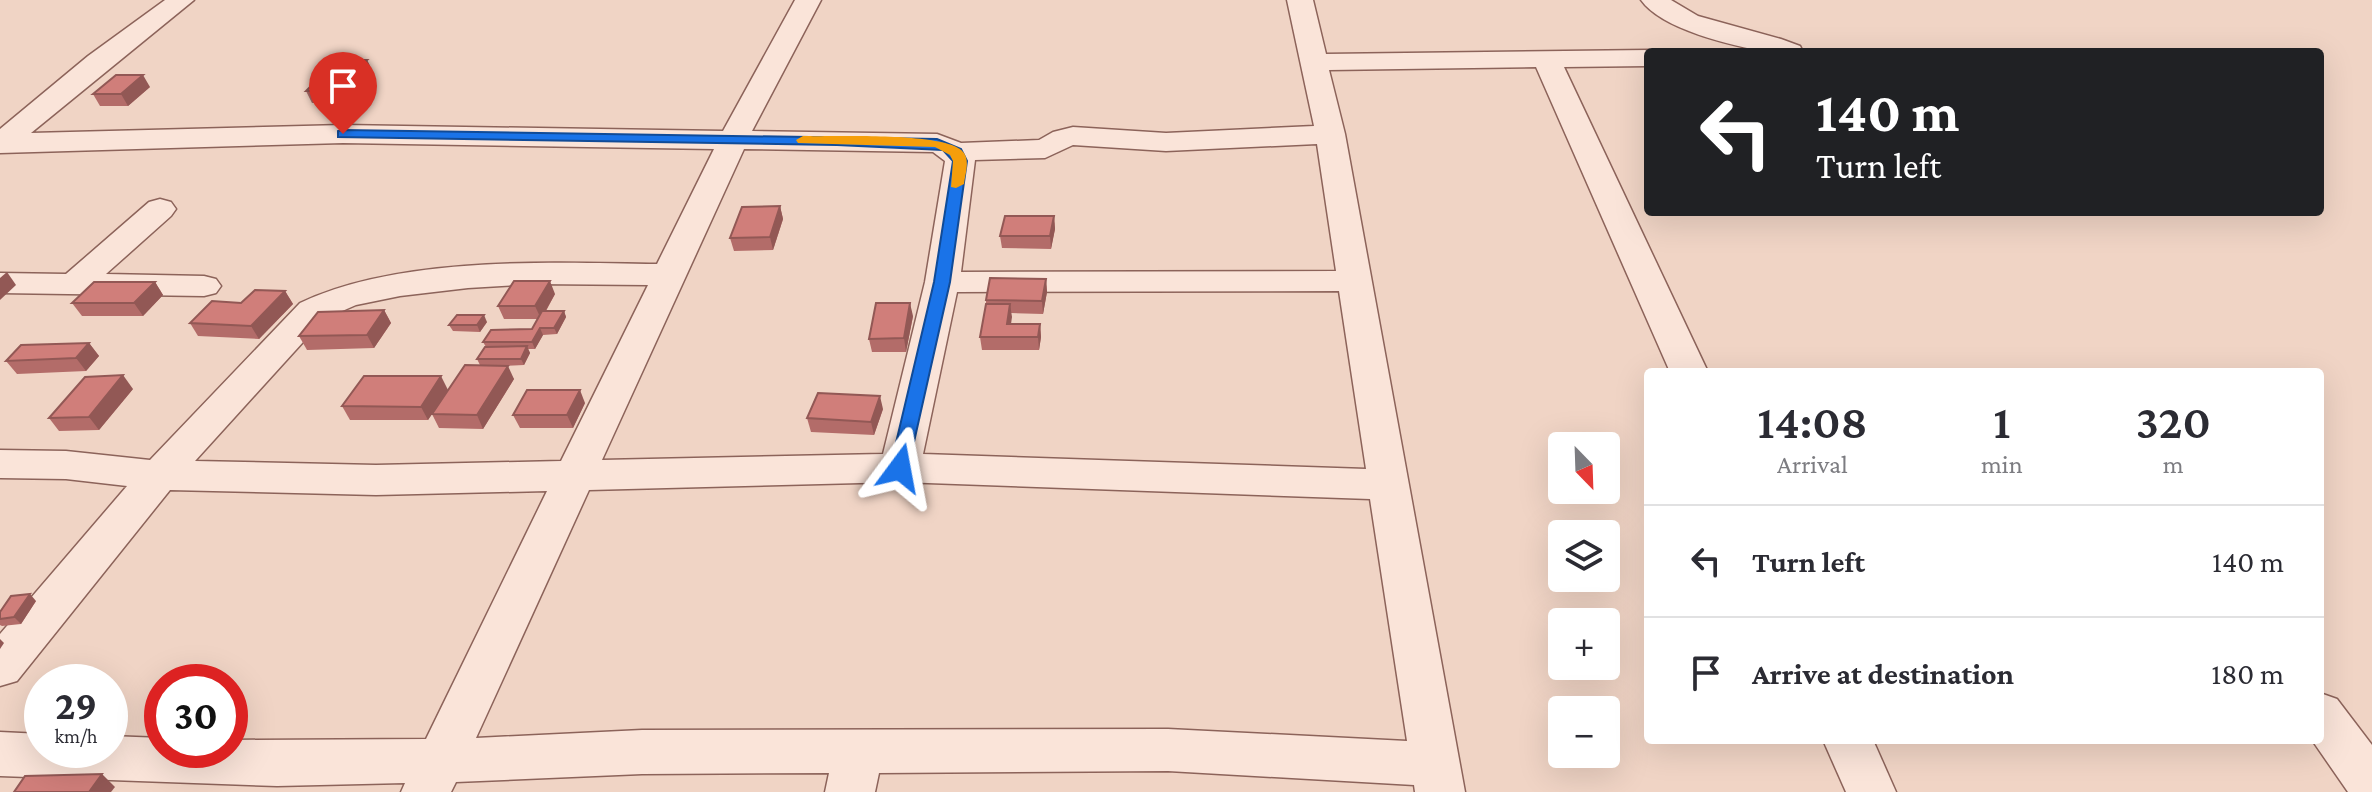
<!DOCTYPE html>
<meta charset="utf-8">
<style>
:root{--surface:#fff;--page:#f2f2f3;--text:#2b2b33;--muted:#7c7c81;--line:#e1e1e2}
body{margin:0;font-family:"Crimson Pro",serif;background:var(--page);color:var(--text);height:100vh;display:flex;flex-direction:column;font-size:30px;white-space:nowrap}
*{box-sizing:border-box;margin:0}
p{font-size:26px;color:var(--muted)}
.icon{flex:none;width:44px;height:44px;fill:none;stroke:currentColor;stroke-width:2;stroke-linecap:round;stroke-linejoin:round}
.map{position:relative;flex:1;overflow:hidden}
.drawer{position:absolute;left:1644px;top:368px;width:680px;height:376px;display:flex;flex-direction:column;background:var(--surface);border-radius:8px;box-shadow:0 8px 32px #0002}
.drawer>*{flex:none}
.banner{position:absolute;left:1644px;top:48px;width:680px;height:168px;border-radius:8px;box-shadow:0 8px 32px #0002;background:#202124;color:#fff;overflow:hidden}
.needle{width:52px;rotate:157deg}
.fabs{position:absolute;left:1548px;top:432px;display:grid;gap:16px}
.fabs a{display:grid;place-items:center;width:72px;height:72px;border-radius:8px;background:var(--surface);box-shadow:0 8px 32px #0002;font-size:40px}
.speed{position:absolute;left:24px;top:664px;display:flex;gap:16px;font-size:40px;font-weight:700;text-align:center}
.speed>*{display:grid;place-content:center;width:104px;height:104px;border-radius:50%;background:var(--surface);box-shadow:0 8px 32px #0002;line-height:1}
.speed small{font-size:20px;font-weight:400}
.speed .limit{border:12px solid #d22;background:#fff;color:#111}
.pin{position:absolute;display:grid;place-items:center;width:68px;height:68px;color:#fff;margin:-82px -34px;border-radius:50% 50% 50% 0;rotate:-45deg;box-shadow:0 0 8px #0007}
.pin .icon{rotate:45deg}
.me{position:absolute;width:88px;margin:-44px;rotate:13deg;stroke-linejoin:round;filter:drop-shadow(0 0 6px #0008)}
.turn{display:flex;align-items:center;gap:28px;height:168px;padding:0 40px;font-size:36px}
.turn .icon{width:104px;height:104px;stroke-width:2.5}
.turn b{display:block;font-size:56px;line-height:68px}
.eta{display:flex;justify-content:space-evenly;align-items:center;height:136px;text-align:center}
.eta b{font-size:48px;font-weight:600;line-height:56px}
ul{padding:0;list-style:none}
li{display:flex;align-items:center;gap:24px;height:112px;padding:0 40px;border-top:2px solid var(--line)}
li div{flex:1}
li b{display:block;font-size:30px}
li em{font-style:normal}
.map>svg:first-child{display:block}
</style>
<div class="map">
<svg width="2372" height="792" viewBox="0 0 2372 792">
<rect width="100%" height="100%" fill="#f0d4c5"/>
<g fill="none" stroke-linecap="round" stroke-linejoin="round">
<g stroke="#8c635a" stroke-width="3">
<g id="minor">
<path d="M165 0H194L31 133 343 125 723 131 795 0H821L752 131 937 134 961 143 1039 140 1053 132 1073 127 1166 133 1314 126 1287 0H1313L1326 54 1648 50 1657 52H1648V66L1564 67 1708 372H1670L1536 67 1329 70 1345 134 1465 792H1415L1414 785 1168 771 879 773 875 792H825L829 773 642 774 456 782 451 792H401L405 783 277 786 0 776V732L42 734V750H110V736L162 738V750H230V740L426 739 547 491 376 495 170 490 17 681 0 686V634L127 486 66 479 0 478V450L66 451 150 460 300 303C398 256 550 262 657 264L714 149 343 143 0 153V129L88 56ZM1317 144 1336 271 961 272 975 160 1045 158 1073 145 1166 151ZM744 149 933 152 945 161 925 282 883 454 602 460ZM535 284 648 285 561 461 376 465 195 461 324 319 356 305 400 296 468 288ZM1339 291 1366 469 923 454 957 292ZM900 482 1370 499 1407 741 1168 729 642 730 476 738 589 490Z"/>
<path d="M1641 0H1671L1698 16 1781 39 1800 46 1803 52C1792 52 1778 54 1766 52 1732 45 1662 30 1641 0Z"/>
<polygon points="160,199 171,202 176,209 171,216 106,274 204,276 216,279 221,286 216,293 204,296 0,293 0,273 66,274 149,202"/>
<polygon points="2320,693 2337,699 2372,745 2372,792 2348,792 2312,740 2320,740"/>
<polygon points="1823,740 1873,740 1896,792 1846,792"/>
</g>
</g>
<use href="#minor" fill="#fae4d9" fill-rule="evenodd"/>
</g>
<g fill="#b36c69">
<polygon points="367,60 370,66 358,77 373,89 359,103 312,103 306,91 341,77 338,70"/>
<polygon points="150,87 128,106 100,106 93,94"/>
<polygon points="780,206 783,219 773,250 734,251 730,238"/>
<polygon points="1054,216 1055,229 1051,249 1002,248 1000,236"/>
<polygon points="1046,279 1047,292 1043,314 1011,313 1011,324 1040,324 1041,337 1039,350 982,350 980,337 986,304 986,300"/>
<polygon points="155,282 163,295 143,316 82,316 72,303"/>
<polygon points="285,291 293,304 259,339 198,336 190,323 241,303"/>
<polygon points="555,294 546,311 564,311 566,317 557,334 543,335 535,349 528,349 530,353 524,365 501,366 514,379 483,429 439,428 432,414 480,365 477,359 486,347 483,342 532,329 538,319 504,319 498,306"/>
<polygon points="384,310 391,323 374,348 307,350 299,336"/>
<polygon points="913,316 906,352 872,352 869,339"/>
<polygon points="487,322 480,332 453,331 449,325"/>
<polygon points="89,343 99,356 86,371 17,374 6,361"/>
<polygon points="133,389 99,430 59,431 49,418"/>
<polygon points="448,390 428,420 350,420 342,406"/>
<polygon points="585,403 573,428 520,428 513,415"/>
<polygon points="883,409 874,435 811,432 807,418"/>
<polygon points="36,601 21,624 2,626 0,625 0,612"/>
</g>
<g fill="#925855">
<polygon points="367,60 370,66 358,77 355,71"/>
<polygon points="143,75 150,87 128,106 121,94"/>
<polygon points="367,77 373,89 359,103 353,91"/>
<polygon points="780,206 783,219 773,250 770,237"/>
<polygon points="1054,216 1055,229 1051,249 1050,236"/>
<polygon points="7,272 16,285 0,300 0,278"/>
<polygon points="1046,279 1047,292 1043,314 1042,301"/>
<polygon points="550,281 555,294 541,319 535,306"/>
<polygon points="155,282 163,295 143,316 134,303"/>
<polygon points="285,291 293,304 259,339 251,326"/>
<polygon points="910,303 913,316 906,352 904,338"/>
<polygon points="1010,304 1012,317 1009,338 1007,324"/>
<polygon points="384,310 391,323 374,348 367,335"/>
<polygon points="564,311 566,317 557,334 554,328"/>
<polygon points="484,315 487,322 480,332 477,325"/>
<polygon points="1040,324 1041,337 1039,350 1038,337"/>
<polygon points="540,328 543,335 535,349 532,342"/>
<polygon points="89,343 99,356 86,371 76,358"/>
<polygon points="527,346 530,353 524,365 521,359"/>
<polygon points="508,366 514,379 483,429 477,415"/>
<polygon points="123,375 133,389 99,430 89,417"/>
<polygon points="441,376 448,390 428,420 421,407"/>
<polygon points="580,390 585,403 573,428 567,415"/>
<polygon points="880,396 883,409 874,435 871,422"/>
<polygon points="30,594 36,601 21,624 14,617"/>
<polygon points="0,639 4,643 0,649"/>
<polygon points="102,774 115,787 111,792 89,792"/>
</g>
<g fill="#d07e7a" stroke="#925855" stroke-width="2">
<polygon points="350,60 367,60 355,71 338,70"/>
<polygon points="116,75 143,75 121,94 93,94"/>
<polygon points="321,76 367,77 353,91 306,91"/>
<polygon points="780,206 770,237 730,238 742,207"/>
<polygon points="1005,216 1054,216 1050,236 1000,236"/>
<polygon points="990,278 1046,279 1042,301 986,300"/>
<polygon points="514,281 550,281 535,306 498,306"/>
<polygon points="94,282 155,282 134,303 72,303"/>
<polygon points="255,290 285,291 251,326 190,323 212,301 241,303"/>
<polygon points="876,303 910,303 904,338 869,339"/>
<polygon points="986,304 1010,304 1007,324 1040,324 1038,337 980,337"/>
<polygon points="384,310 367,335 299,336 318,312"/>
<polygon points="542,311 564,311 554,328 540,328 532,342 483,342 491,330 532,329"/>
<polygon points="457,315 484,315 477,325 449,325"/>
<polygon points="89,343 76,358 6,361 21,345"/>
<polygon points="527,346 521,359 477,359 485,347"/>
<polygon points="465,365 508,366 477,415 432,414"/>
<polygon points="123,375 89,417 49,418 85,377"/>
<polygon points="364,376 441,376 421,407 342,406"/>
<polygon points="527,390 580,390 567,415 513,415"/>
<polygon points="818,393 880,396 871,422 807,418"/>
<polygon points="30,594 14,617 0,619 0,612 11,596"/>
<polygon points="102,774 89,792 14,792 25,776"/>
</g>
<polygon fill="#1a73e8" stroke="#114b97" stroke-width="2" points="343,130 937,139 961,149 967,161 950,282 907,473 900,475 890,468 934,282 953,161 943,150 837,145 338,137 338,131"/>
<path fill="#f59e0b" d="M803 136C832 137 950 131 964 153 970 162 965 174 964 184L956 188 951 187 953 161 950 155 935 147 798 143 796 140Z"/>
</svg>
<div class="fabs">
<a><svg class="needle" viewBox="-14 -14 28 28"><path d="M0-13l5 13h-10z" fill="#e53935"/><path d="M0 13l5-13h-10z" fill="#7c7c81"/></svg></a>
<a><svg class="icon" aria-label="layers" viewBox="0 0 24 24"><path d="M12 4l9 5-9 5-9-5zM3 14l9 5 9-5"/></svg></a>
<a>+</a>
<a>−</a>
</div>
<div class="speed"><div>29<small>km/h</small></div><div class="limit">30</div></div>
<div class="pin" style="left:343px;top:134px;background:#d93025"><svg class="icon" aria-label="arrive" viewBox="0 0 24 24"><path d="M6 21V4h12l-3 4 3 4H6"/></svg></div>
<svg class="me" style="left:900px;top:468px" viewBox="-20 -20 40 40"><path d="M0-17L14 15 0 8-14 15z" fill="#1a73e8" stroke="#fff" stroke-width="4"/></svg>
<div class="banner">
<div class="turn"><svg class="icon" aria-label="left" viewBox="0 0 24 24"><path d="M17 20v-9H6M10 6l-5 5 5 5"/></svg><div><b>140 m</b>Turn left</div></div>
</div>
<section class="drawer">
<div class="eta">
<div><b>14:08</b><p>Arrival</p></div>
<div><b>1</b><p>min</p></div>
<div><b>320</b><p>m</p></div>
</div>
<ul>
<li><svg class="icon" aria-label="left" viewBox="0 0 24 24"><path d="M17 20v-9H6M10 6l-5 5 5 5"/></svg><div><b>Turn left</b></div><em>140 m</em></li>
<li><svg class="icon" aria-label="arrive" viewBox="0 0 24 24"><path d="M6 21V4h12l-3 4 3 4H6"/></svg><div><b>Arrive at destination</b></div><em>180 m</em></li>
</ul>
</section>
</div>
